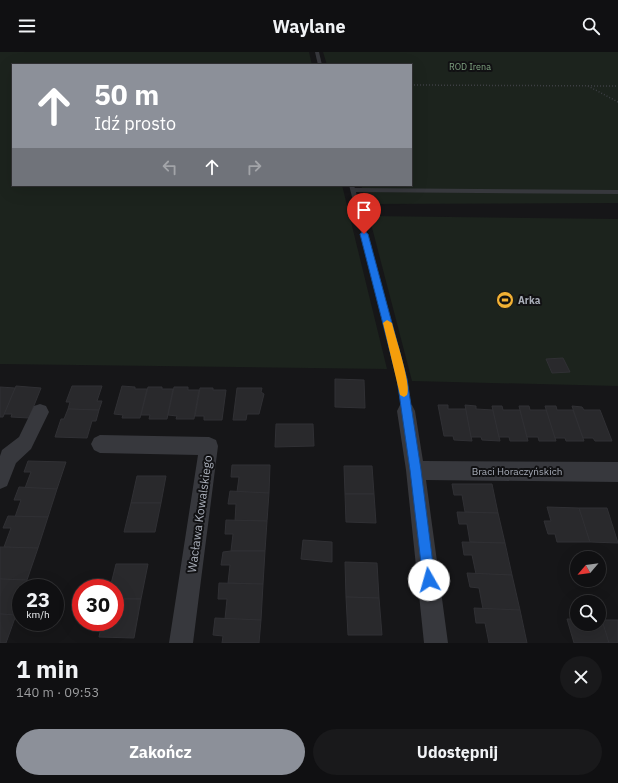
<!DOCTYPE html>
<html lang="pl">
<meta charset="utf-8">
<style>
:root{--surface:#101012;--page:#19191b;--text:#f1f3f6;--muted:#9c9d9f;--line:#303032;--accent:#8c9099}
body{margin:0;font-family:"IBM Plex Sans",sans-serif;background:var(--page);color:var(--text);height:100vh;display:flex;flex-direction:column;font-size:15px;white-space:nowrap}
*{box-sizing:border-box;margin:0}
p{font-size:13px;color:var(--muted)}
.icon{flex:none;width:22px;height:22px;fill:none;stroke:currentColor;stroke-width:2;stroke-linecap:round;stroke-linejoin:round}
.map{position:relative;height:591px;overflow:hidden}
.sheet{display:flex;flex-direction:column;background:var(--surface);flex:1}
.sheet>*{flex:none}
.top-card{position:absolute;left:12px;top:12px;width:400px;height:122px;border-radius:0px;box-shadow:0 4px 16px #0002,0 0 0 1px var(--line);background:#8c9099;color:#fff;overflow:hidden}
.needle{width:26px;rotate:241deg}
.fabs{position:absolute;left:570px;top:499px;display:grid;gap:8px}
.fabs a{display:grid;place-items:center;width:36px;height:36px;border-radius:50%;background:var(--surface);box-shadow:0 4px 16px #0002,0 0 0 1px var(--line);font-size:20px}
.speed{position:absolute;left:12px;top:527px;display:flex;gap:8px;font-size:20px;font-weight:700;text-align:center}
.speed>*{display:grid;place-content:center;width:52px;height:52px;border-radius:50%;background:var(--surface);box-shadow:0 4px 16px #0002,0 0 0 1px var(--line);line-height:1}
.speed small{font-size:10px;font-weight:400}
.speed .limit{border:6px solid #d22;background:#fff;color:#111}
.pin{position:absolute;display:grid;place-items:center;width:34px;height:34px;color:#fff;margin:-41px -17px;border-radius:50% 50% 50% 0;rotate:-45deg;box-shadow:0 0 4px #0007}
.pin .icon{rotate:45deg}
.me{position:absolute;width:44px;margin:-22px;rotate:353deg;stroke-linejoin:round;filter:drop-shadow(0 0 3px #0008)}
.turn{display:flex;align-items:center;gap:14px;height:84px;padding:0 16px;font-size:18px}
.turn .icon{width:52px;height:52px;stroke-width:2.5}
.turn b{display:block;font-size:28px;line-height:34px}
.lanes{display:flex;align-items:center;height:38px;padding:0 16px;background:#0003;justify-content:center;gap:20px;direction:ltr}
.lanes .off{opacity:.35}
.round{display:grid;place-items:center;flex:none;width:42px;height:42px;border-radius:21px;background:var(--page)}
.head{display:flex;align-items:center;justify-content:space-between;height:68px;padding:0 16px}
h1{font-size:24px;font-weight:700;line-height:30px}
.cta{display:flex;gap:8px;margin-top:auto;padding:8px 16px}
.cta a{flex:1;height:46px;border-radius:24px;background:var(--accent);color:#fff;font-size:16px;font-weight:700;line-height:46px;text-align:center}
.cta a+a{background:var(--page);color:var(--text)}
header{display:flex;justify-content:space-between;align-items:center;height:52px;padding:0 16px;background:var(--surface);font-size:18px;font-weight:700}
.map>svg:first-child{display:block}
</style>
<header><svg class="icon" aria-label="menu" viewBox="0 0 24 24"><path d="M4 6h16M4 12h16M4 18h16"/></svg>Waylane<svg class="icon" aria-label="search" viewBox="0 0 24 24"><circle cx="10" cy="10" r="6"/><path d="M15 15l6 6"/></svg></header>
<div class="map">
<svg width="618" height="591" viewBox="0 0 618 591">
<rect width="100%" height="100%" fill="#161618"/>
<g fill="#1c231d">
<polygon points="0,0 309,0 312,13 13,13 13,133 342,133 387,317 0,312"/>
<polygon points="323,0 618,0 618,151 366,152 361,133 411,133 411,13 327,13"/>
<polygon points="369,164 618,167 618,334 412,329"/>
</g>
<g fill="#29292c" stroke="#303034">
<polygon points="563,306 570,320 552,321 546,307"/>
<polygon points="335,327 364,328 365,356 335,355"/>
<polygon points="16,334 41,336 29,366 11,365 12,362 4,362"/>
<polygon points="72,334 102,334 97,349 102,349 99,358 68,357 70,350 66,350"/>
<polygon points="122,334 135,335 135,337 147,337 140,366 122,366 123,363 114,362"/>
<polygon points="0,335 15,336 3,365 0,365"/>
<polygon points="148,335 162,335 162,337 173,337 167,367 149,367 150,363 141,363"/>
<polygon points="174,335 188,335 188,338 199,338 194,367 176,367 177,364 168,363"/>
<polygon points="200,336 213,336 213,338 226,338 222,368 204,368 204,364 195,364"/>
<polygon points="237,336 262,336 261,340 264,342 259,362 247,362 246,368 233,368"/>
<polygon points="438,353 448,353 448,357 466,357 472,389 454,388 453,384 444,384"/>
<polygon points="465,353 476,354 476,357 493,358 500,389 482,388 481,385 471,385"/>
<polygon points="492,354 502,354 503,358 520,358 528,389 510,389 509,385 499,385"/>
<polygon points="519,354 529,354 530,358 547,358 556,389 539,389 538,385 527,385"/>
<polygon points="545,354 556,354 557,358 573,358 584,389 566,389 565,386 555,386"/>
<polygon points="572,354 582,355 584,358 600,358 612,389 595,389 593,386 583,386"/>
<polygon points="68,357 99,358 96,369 92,369 87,386 55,385 61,367 64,367"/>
<polygon points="276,372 313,372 314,394 275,395"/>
<polygon points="28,409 66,410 57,437 25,436 31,420 24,420"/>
<polygon points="232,413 270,413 269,441 237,440 239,425 231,425"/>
<polygon points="344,414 372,414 374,442 345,442"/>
<polygon points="137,424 166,424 161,451 131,451"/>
<polygon points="452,432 492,432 498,461 465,460 462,443 454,443"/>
<polygon points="19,435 57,437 48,465 15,465 21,448 14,448"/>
<polygon points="230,439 269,441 267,469 235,469 236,452 228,452"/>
<polygon points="345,442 374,442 376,471 346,470"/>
<polygon points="131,451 161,451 155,480 124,480"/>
<polygon points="547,455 579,456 590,490 557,490 555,482 548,482 544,469 551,469"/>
<polygon points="579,456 607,456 618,491 590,490"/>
<polygon points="457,460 498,461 505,491 470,490 467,472 459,472"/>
<polygon points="8,464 48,465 38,496 4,495 11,476 3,476"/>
<polygon points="226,468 267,469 265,499 231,499 233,482 225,482"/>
<polygon points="303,488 332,490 332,510 301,507"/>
<polygon points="462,490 505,491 512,523 476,522 472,503 464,503"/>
<polygon points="0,495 38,496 27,528 0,527"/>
<polygon points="231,499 265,499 263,532 228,531 230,513 221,513 223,500"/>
<polygon points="345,510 377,511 379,546 346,545"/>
<polygon points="116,512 148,512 141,547 115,547 115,536 110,536"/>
<polygon points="467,521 512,523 520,558 483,557 479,536 470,535"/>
<polygon points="0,527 27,528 25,536 21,536 21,547 16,563 0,562"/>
<polygon points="219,531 263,532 261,568 225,567 227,547 218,547"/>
<polygon points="346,545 379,546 382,583 348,583"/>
<polygon points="115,547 141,547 134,586 99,585 102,570 115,570"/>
<polygon points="474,556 520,558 527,591 489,591 485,571 476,571"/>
<polygon points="0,562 16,563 6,591 0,591"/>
<polygon points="215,566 261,568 259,591 222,591 223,584 213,583"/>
<polygon points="567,567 577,567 577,572 604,572 609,591 574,591"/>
<polygon points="602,568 618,568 618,591 609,591"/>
</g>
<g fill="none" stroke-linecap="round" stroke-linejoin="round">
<g stroke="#3d3f44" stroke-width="1.5" stroke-dasharray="1 2" stroke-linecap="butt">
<polyline points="411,33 618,34"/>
<polyline points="588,34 618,50"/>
</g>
<g fill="#37383d" fill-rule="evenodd">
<polygon points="315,0 319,0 322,13 318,13"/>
<polygon points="349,133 353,133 355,136 618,138 618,142 356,140 406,327 410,359 409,362 406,363 403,362 402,359 398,327"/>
</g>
<g fill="#37383d" fill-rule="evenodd">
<polygon points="406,351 412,353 415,359 423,409 618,410 618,430 426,428 448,591 424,591 406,418 397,359 400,353"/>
<polygon points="40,352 46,354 49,360 31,397 16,411 7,434 0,437 0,404 2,398 19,385 34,354"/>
<polygon points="100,383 209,385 216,388 218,394 193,591 169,591 198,403 100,401 94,398 91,392 94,386"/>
</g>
</g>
<polygon fill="#1a73e8" stroke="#114b97" points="364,179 368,182 407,327 421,418 435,528 433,533 429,534 424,533 423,528 410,418 397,327 360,182"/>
<path fill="#f59e0b" d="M387 268 392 271C395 284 412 334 407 343L404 345 400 343 383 271Z"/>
<defs>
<g id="stadium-disc" transform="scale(0.9)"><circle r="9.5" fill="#f2b134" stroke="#111113"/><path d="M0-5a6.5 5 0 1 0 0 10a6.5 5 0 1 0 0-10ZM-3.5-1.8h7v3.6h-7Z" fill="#111"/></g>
</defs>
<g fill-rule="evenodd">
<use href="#stadium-disc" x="505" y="248"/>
</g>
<g text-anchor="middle" stroke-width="4" stroke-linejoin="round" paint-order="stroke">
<g font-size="9" fill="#7fa381" stroke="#111113">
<text x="470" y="18">ROD Irena</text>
</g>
<g font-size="10" font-weight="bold" fill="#a8adb8" stroke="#111113" text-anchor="start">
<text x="518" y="252">Arka</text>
</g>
<g font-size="10" fill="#a8adb8" stroke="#111113">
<text x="517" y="423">Braci Horaczyńskich</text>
</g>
<g font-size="12" fill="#a8adb8" stroke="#111113">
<text transform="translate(200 462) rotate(-82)" y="4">Wacława Kowalskiego</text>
</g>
</g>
</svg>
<div class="fabs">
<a><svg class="needle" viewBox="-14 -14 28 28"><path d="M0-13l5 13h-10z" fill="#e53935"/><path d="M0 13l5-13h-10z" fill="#9c9d9f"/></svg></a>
<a><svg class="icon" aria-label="search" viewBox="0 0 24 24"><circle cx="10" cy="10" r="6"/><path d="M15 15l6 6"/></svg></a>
</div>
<div class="speed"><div>23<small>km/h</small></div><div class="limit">30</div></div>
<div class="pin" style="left:364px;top:182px;background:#d93025"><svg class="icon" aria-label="arrive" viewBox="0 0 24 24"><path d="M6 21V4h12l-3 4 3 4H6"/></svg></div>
<svg class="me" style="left:429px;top:528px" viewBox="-20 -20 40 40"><circle r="19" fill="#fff"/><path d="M0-13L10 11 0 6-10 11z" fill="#1a73e8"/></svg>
<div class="top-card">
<div class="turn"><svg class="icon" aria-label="ahead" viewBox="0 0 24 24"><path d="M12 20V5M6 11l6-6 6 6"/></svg><div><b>50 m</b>Idź prosto</div></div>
<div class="lanes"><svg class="icon off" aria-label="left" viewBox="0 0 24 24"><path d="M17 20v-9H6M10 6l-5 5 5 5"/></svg><svg class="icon" aria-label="ahead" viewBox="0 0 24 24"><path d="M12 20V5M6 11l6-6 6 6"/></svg><svg class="icon off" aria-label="right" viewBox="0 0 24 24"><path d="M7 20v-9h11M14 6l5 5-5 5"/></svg></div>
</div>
</div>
<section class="sheet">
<div class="head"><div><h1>1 min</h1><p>140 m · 09:53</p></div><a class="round"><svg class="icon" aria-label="close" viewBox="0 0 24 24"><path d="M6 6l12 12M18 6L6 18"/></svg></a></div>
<div class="cta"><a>Zakończ</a><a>Udostępnij</a></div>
</section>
